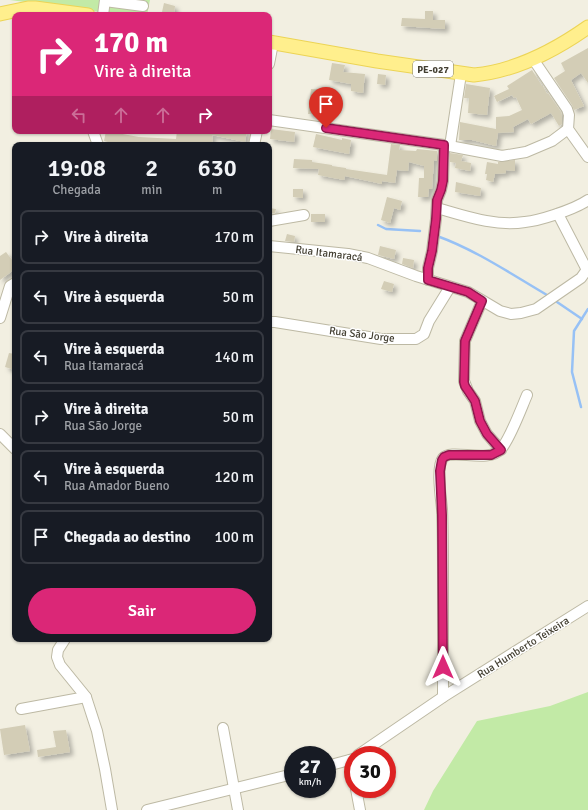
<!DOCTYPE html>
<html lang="pt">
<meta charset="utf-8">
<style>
:root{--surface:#171b24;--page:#242831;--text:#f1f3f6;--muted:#9ea1a6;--line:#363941;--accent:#db2777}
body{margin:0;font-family:Signika,sans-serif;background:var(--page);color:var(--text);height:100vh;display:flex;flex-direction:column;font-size:15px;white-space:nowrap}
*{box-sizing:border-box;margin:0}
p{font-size:13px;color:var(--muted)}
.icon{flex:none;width:22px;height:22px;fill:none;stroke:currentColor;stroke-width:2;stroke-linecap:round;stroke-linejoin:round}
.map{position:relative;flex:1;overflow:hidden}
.sheet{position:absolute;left:12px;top:142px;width:260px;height:500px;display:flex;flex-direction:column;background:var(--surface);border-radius:8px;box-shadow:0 1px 3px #0004}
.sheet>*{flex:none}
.guide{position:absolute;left:12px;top:12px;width:260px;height:122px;border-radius:8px;box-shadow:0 1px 3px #0004;background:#db2777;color:#fff;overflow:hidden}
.speed{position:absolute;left:284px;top:746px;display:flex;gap:8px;font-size:20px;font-weight:700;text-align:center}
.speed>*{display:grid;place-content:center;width:52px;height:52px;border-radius:50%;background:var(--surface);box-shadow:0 1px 3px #0004;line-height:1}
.speed small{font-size:10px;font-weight:400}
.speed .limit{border:6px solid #d22;background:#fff;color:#111}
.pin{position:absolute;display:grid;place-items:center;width:34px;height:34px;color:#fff;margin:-41px -17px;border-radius:50% 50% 50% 0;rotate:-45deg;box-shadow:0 0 4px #0007}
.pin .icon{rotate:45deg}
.me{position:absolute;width:44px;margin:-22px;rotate:0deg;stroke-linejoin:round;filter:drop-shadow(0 0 3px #0008)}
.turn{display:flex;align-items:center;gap:14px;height:84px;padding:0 16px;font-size:18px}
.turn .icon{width:52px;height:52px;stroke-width:2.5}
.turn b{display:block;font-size:28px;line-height:34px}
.lanes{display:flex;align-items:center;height:38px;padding:0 16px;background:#0003;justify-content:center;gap:20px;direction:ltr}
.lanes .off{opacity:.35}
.eta{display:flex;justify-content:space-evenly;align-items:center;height:68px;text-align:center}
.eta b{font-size:24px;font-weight:600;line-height:28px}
.button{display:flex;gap:8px;margin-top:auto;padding:8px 16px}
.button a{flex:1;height:46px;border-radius:24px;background:var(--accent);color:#fff;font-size:16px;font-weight:600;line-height:46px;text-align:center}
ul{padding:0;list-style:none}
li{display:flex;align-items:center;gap:12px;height:54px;margin:0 8px 6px;padding:0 8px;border:2px solid var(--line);border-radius:8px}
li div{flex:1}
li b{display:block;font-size:15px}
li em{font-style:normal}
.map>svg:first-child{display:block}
</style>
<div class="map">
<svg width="588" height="810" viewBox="0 0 588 810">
<defs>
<filter id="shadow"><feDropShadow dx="3.5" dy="3.5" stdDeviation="2" flood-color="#0004"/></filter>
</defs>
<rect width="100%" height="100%" fill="#f2efe1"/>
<g fill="#c2eaa6">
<polygon points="10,0 150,0 147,15 123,15"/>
<polygon points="588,692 588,810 424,810 433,791 477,721 550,706"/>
</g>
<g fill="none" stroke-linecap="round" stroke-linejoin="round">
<g stroke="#97c1f5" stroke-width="2.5">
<polyline points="378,225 386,229 420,231"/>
<path d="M437 236C476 250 511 274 547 295"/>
<polyline points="557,302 582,319"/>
<polyline points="581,407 572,372 574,331 588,309"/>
</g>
</g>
<g fill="#d3cdb6" filter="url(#shadow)">
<polygon points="164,3 175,6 174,14 162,12"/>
<polygon points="425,11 433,11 433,20 445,20 445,29 401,26 402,18 425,19"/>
<polygon points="588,48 588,83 581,73 571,80 584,106 574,110 572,105 554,78 565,71 561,63"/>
<polygon points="332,63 345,65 343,72 365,74 363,93 351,91 351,84 329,80"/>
<polygon points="532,70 542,86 543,86 547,94 548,93 561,112 562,116 562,124 559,126 551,113 531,124 528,119 513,127 514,132 498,133 496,146 472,140 459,140 460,122 496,129 496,117 509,116 522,110 516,97 514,98 512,95 497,102 494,96 509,89 507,86"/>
<polygon points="378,74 386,75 385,85 377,84"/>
<polygon points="466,84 490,88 487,115 468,113 469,98 464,98"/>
<polygon points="311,89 329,90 327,116 317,114 308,114"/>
<polygon points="271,129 295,132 294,142 270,139"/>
<polygon points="106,131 139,137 176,139 177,131 247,131 245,142 212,135 213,145 116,145 116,144 104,141"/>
<polygon points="316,134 342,140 342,138 351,140 349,154 313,147"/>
<polygon points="391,144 400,145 399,150 416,151 417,149 437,151 437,161 434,160 432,189 429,189 428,197 418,197 419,178 424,178 424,166 409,162 408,171 397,170 395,183 382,181 382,184 345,176 344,180 318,175 319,169 293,168 294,159 312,160 312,162 332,165 332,166 346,168 346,169 387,175"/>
<polygon points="450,153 463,155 461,161 471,163 470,171 455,168 456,163 450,162"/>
<polygon points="515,160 515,171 506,170 506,173 495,174 493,182 486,180 487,174 485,174 487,162 498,164 498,162"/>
<polygon points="456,182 481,188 480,196 455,192"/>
<polygon points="293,189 303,189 303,198 293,197"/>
<polygon points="387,197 402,201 400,210 394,208 390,223 381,220"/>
<polygon points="269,208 276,209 275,213 269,214"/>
<rect x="311" y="214" width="14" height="8"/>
<polygon points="287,234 295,236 294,242 285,241"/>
<polygon points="380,246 396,250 394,259 378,255"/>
<polygon points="6,252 15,264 15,269 0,280 0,256"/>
<polygon points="403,258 414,260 413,268 402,264"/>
<polygon points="384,281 394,284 392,292 381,289"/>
<polygon points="9,353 15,354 15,370 5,367"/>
<polygon points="25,725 30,751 4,755 0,729"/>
<polygon points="66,730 70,752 38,757 37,750 56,747 53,731"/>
</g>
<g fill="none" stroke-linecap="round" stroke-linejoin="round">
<g stroke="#bdb9a4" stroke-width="12">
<g id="minor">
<polyline points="105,1 143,6"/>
<polyline points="103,15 105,0"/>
<polyline points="533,59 567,109 569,115 568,129 588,157"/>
<polyline points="269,64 273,43"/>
<polyline points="269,120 444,145 502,156 526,152 552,141 568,129"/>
<polyline points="93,131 98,145"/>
<polyline points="254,145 257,131"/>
<polyline points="450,146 461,74"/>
<path d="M437 208C465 216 496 227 525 222 535 221 545 218 554 215 566 211 578 207 588 200"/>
<polyline points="558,214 587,270"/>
<polyline points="269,221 304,215"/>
<polyline points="269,246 348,254 368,258 416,276 468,292 500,311 511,314 521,313 536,309 581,278 588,268"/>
<polyline points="428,280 428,268 432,251 436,219 437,200 441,190 443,181 444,145"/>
<polyline points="482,301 465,341 464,381 468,391 475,401 480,421 487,434 501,450"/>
<polyline points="0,318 10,286 15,283"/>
<polyline points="269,322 275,322 381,339 416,339 424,334 429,321 450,287"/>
<polyline points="0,434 15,449"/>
<polyline points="65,639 58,650 57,657 60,665 86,697 97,731 105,769 112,810"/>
<path d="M443 697C443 657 443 616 443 576 443 554 443 531 442 509 441 498 436 467 443 458 452 448 488 464 501 449 510 439 521 409 527 395"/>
<polyline points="21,709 86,697"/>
<polyline points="223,728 238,810"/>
<polyline points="358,755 443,697 588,606"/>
<polyline points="350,760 353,774"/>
<polyline points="327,766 353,759"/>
<polyline points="356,789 360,810"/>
<polyline points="147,810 293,774"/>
</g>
</g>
<g stroke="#ecd456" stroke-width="15">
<g id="major">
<polyline points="0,14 28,8 35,8 88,15"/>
<path d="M269 42 377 61 474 75C516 71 554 51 588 27"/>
</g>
</g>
<use href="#minor" stroke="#fff" stroke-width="10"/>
<use href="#major" stroke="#ffef8d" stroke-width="13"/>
</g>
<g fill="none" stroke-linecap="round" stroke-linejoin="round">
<g stroke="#8e194d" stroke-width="10">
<polyline id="route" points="326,128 444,145 443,181 441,190 437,200 436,219 432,251 428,268 428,280 468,292 482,301 465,341 464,382 465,386 475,401 480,421 487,434 501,450 491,455 449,455 444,457 442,460 440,471 442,515 443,667"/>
</g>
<use href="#route" stroke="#db2777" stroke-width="7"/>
</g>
<g text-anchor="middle" stroke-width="3" stroke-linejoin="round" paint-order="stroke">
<rect fill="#fff" stroke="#7b7970" stroke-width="1" x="413" y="61" width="40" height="16" rx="3"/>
<g font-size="10" font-weight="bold" fill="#433f32">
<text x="433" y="73">PE-027</text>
</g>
<g font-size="11" fill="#433f32" stroke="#fff">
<text transform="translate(329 253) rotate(7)" y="4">Rua Itamaracá</text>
<text transform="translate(362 334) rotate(7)" y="4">Rua São Jorge</text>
<text transform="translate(523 647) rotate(-32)" y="4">Rua Humberto Teixeira</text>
</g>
</g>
</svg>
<div class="speed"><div>27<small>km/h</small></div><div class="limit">30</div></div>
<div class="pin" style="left:326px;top:128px;background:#d93025"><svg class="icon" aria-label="arrive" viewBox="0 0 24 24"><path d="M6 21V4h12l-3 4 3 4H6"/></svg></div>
<svg class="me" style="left:443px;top:667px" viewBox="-20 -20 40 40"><path d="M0-17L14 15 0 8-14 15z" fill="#db2777" stroke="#fff" stroke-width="4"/></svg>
<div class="guide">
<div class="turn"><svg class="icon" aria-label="right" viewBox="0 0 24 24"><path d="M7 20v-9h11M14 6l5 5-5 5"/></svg><div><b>170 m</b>Vire à direita</div></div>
<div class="lanes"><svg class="icon off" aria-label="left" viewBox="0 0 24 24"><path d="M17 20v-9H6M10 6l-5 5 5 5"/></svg><svg class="icon off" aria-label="ahead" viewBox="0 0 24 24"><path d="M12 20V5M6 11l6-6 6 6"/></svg><svg class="icon off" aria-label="ahead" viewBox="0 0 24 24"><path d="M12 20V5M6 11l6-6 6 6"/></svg><svg class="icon" aria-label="right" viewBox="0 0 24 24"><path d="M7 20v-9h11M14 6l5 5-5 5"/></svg></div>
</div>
<section class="sheet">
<div class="eta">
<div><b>19:08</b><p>Chegada</p></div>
<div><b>2</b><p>min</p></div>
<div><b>630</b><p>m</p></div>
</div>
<ul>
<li><svg class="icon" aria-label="right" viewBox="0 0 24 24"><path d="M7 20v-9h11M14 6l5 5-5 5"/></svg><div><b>Vire à direita</b></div><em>170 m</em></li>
<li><svg class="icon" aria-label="left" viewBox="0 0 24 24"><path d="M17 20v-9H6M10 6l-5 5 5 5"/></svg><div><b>Vire à esquerda</b></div><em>50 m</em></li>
<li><svg class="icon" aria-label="left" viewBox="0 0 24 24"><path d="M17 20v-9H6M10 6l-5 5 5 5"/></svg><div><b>Vire à esquerda</b><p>Rua Itamaracá</p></div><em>140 m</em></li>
<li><svg class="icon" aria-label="right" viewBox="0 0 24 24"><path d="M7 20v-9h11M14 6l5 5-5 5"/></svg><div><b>Vire à direita</b><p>Rua São Jorge</p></div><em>50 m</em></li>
<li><svg class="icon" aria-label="left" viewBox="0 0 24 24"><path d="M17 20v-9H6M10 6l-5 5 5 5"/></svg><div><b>Vire à esquerda</b><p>Rua Amador Bueno</p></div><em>120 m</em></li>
<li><svg class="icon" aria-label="arrive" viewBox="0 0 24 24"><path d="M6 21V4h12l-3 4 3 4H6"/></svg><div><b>Chegada ao destino</b></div><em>100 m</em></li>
</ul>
<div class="button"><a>Sair</a></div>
</section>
</div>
